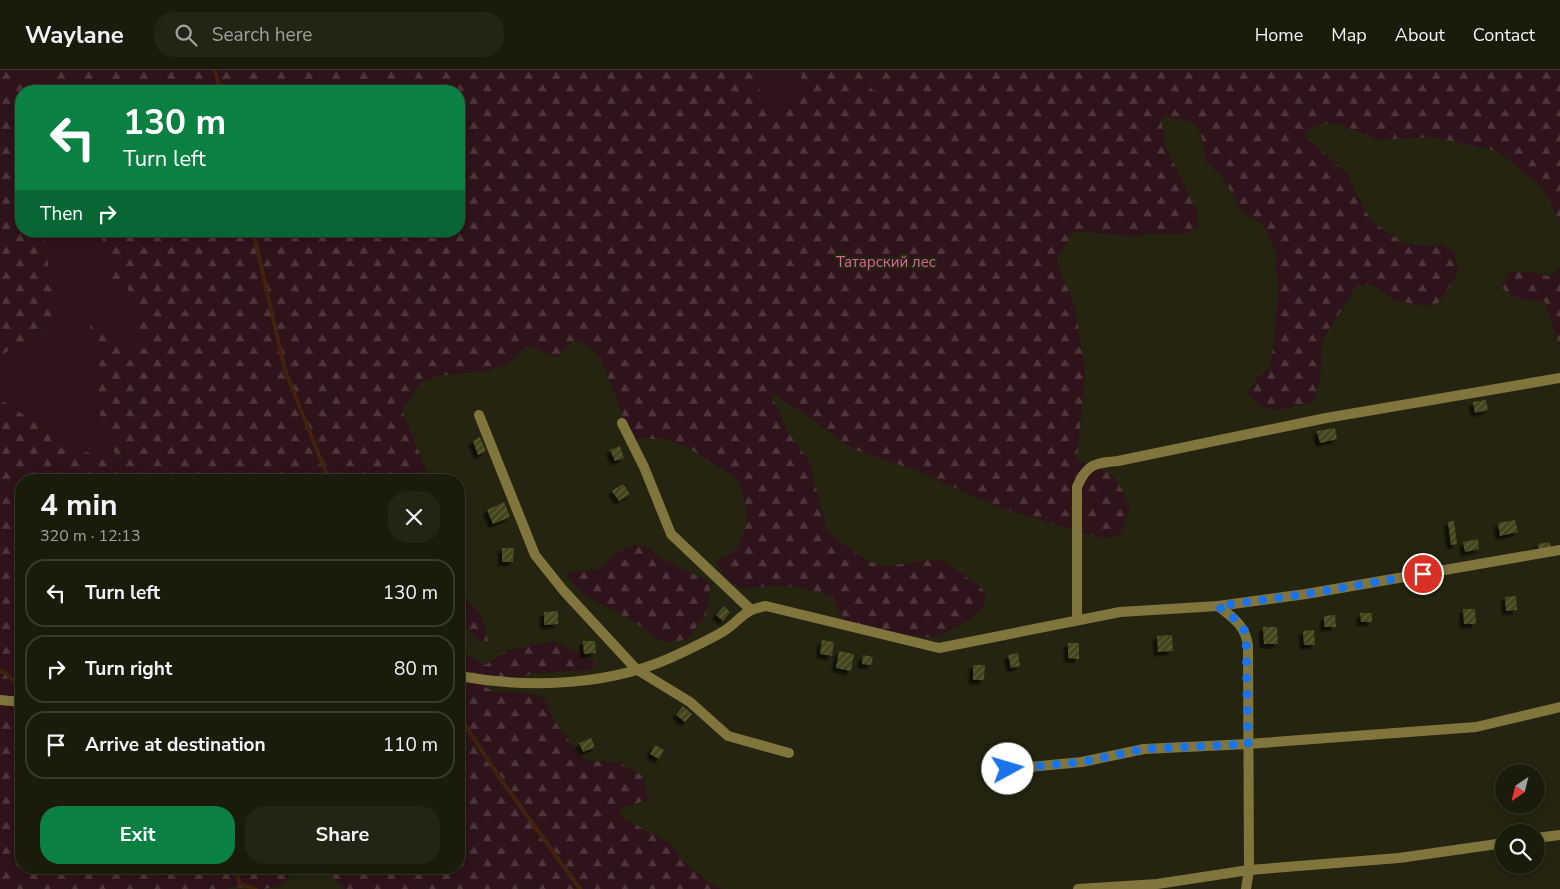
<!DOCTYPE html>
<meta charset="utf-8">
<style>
:root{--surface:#1b1b0c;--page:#242415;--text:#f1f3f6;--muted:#a0a19d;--line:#39392d;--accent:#0b8043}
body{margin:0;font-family:"Nunito Sans",sans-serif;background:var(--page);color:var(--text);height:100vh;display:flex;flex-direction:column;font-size:19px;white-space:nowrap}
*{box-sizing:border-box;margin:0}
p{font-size:16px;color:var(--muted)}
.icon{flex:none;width:28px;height:28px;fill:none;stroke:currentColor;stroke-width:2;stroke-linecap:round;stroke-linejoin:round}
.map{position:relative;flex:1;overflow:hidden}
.side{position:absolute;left:15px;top:404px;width:450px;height:400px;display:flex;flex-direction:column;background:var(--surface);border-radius:20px;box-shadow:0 2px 8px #0003,0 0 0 1px var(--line)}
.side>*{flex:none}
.guide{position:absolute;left:15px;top:15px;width:450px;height:152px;border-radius:20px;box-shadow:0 2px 8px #0003,0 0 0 1px var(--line);background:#0b8043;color:#fff;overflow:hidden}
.needle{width:32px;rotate:215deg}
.buttons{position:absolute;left:1495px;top:694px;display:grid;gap:10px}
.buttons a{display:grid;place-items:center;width:50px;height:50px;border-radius:50%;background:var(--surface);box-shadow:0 2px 8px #0003,0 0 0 1px var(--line);font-size:25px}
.pin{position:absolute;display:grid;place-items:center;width:42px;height:42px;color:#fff;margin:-21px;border:2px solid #fff;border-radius:50%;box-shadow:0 1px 5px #0007}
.me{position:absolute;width:55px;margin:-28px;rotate:84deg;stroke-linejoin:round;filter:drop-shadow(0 0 4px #0008)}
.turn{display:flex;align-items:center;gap:18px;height:105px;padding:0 25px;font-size:22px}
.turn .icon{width:65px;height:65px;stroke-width:2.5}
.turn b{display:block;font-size:35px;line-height:42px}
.then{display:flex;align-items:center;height:48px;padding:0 25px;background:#0003;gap:10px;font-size:19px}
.round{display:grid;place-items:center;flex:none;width:52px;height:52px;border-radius:20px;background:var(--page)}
.headline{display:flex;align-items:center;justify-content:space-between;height:85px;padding:0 25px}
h1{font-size:30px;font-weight:700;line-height:38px}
.cta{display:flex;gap:10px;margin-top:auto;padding:10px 25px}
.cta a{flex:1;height:58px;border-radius:20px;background:var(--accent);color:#fff;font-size:20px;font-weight:700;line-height:58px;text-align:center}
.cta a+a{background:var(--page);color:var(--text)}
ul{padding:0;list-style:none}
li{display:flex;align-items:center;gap:15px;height:68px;margin:0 10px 8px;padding:0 15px;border:2px solid var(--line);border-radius:20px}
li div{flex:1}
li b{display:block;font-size:19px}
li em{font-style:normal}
header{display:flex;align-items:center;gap:30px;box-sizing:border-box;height:70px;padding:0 25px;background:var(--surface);border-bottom:1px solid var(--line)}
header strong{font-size:24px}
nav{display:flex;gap:28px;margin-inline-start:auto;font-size:18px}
.search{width:350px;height:45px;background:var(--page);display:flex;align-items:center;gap:12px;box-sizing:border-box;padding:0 18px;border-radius:20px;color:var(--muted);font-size:19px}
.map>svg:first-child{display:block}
</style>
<header>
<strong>Waylane</strong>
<div class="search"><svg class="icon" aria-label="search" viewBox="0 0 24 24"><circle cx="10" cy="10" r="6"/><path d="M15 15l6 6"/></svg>Search here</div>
<nav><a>Home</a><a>Map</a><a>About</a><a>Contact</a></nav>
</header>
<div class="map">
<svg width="1560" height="819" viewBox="0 0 1560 819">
<defs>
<pattern id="forest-firs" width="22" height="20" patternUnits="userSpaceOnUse" patternTransform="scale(1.25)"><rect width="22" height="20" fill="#2e131a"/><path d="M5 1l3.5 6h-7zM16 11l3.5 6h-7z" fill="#4d363a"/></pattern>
<pattern id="building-hatch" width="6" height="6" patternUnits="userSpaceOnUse" patternTransform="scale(1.25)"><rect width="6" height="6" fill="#44441d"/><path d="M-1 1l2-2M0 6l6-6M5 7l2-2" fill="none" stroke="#60603d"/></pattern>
<filter id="shadow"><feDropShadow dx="-4" dy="4" stdDeviation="1" flood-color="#0009"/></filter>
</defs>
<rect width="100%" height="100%" fill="#242410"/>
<g fill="#2e131a">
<polygon points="31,0 42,0 53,6 55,21 24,21 20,5"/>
<polygon points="755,0 802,0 799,30 773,46 754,7"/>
<polygon points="859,0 887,0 874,22"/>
<polygon points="43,161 89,161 101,166 107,182 105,211 128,219 147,278 128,278 105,258 87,271 99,289 98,331 101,351 122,400 58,368 0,329 0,292 4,283 28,273 48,259 53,222"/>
</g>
<g fill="url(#forest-firs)">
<path d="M0 0H31L20 5 24 21H21V161H43L56 245C44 266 26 274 4 283L0 292Z"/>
<path d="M42 0H755L754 7 773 46 799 30 802 0H859L874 22 887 0H1560V151L1540 115 1497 81 1433 67 1379 70 1341 55 1321 53 1306 61 1307 68 1346 103 1371 151 1404 173 1424 176 1441 175 1453 181 1458 197 1455 208 1438 233 1425 236 1394 230 1375 216 1357 215 1322 271 1320 310 1314 331C1283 338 1272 349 1247 325L1256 309 1269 298 1272 286 1279 217 1276 200 1277 183 1264 156 1240 140 1224 109 1206 91 1201 63 1193 52 1164 46 1161 51 1166 77 1199 146 1196 158 1186 164H1144L1138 167 1075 161 1057 187V193L1075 236 1085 300 1077 390C1111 403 1116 402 1130 437L1120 465 1111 468 1097 467 1000 438 918 401 853 379 799 340 770 323 790 365 810 392 827 462C844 474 862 490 882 496 888 497 895 495 901 494 936 489 939 484 967 508 973 512 981 516 984 522 994 543 946 564 931 567L853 561 829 524C814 522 797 516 782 516 747 515 737 531 716 491 722 488 732 484 736 479 751 458 748 426 735 407L685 376 666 369H636L627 356 601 289C593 278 586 273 572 271L559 285 553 287 537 278 526 276 508 294 485 301 438 306 420 313 402 341 427 401V410H21V798H459V524C479 539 485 547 488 572L479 571 465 554 463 556 466 584 486 595 506 581 553 571 596 593 591 600 534 603 506 612 471 607 493 622H525L544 628 553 649 580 686 589 691 618 692 643 706 648 730 621 738 620 746 672 775 681 789 713 816 722 819H345L328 804 309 801 291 805 281 816 263 819 229 817 227 819H0V329L58 368 122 399 101 351 98 331 99 289 87 271 91 251 105 258 128 278H146L128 219 105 211 107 182 101 166 89 161H459V21H55L53 6Z"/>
<path d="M1560 196V277L1545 232 1513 227 1501 217 1509 202C1516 202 1523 201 1529 202 1546 204 1548 213 1560 196Z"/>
<polygon points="634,475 646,476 661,488 711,513 706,544 686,570 666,572 660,570 633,551 584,525 567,507 570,502 601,499 613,485"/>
</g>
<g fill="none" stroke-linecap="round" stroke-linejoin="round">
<g stroke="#40230d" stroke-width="4">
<polyline points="215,0 220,21"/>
<polyline points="253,161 285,300 329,410"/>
<polyline points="0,601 6,603 21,619"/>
<polyline points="459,646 502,711 580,819"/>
<polyline points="235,798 240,814 256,819"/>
</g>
</g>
<g fill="url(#building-hatch)" filter="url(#shadow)">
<polygon points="1486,330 1488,340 1475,343 1473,332"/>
<polygon points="1335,358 1337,369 1320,373 1317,361"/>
<polygon points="480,367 486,381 478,385 473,371"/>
<polygon points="620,376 624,388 615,391 610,380"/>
<polygon points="623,414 630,424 619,431 612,421"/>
<polygon points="504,432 510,447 493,454 487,440"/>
<polygon points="1515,450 1518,462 1500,466 1498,453"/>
<polygon points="1454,451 1457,474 1451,475 1448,452"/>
<polygon points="1478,469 1479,479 1465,482 1463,472"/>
<polygon points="1550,472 1551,479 1539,481 1538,474"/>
<polygon points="502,478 514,478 513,492 502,492"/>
<polygon points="1516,526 1517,540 1506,541 1505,527"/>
<polygon points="724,536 730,542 723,551 716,545"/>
<polygon points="1463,539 1475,539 1476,554 1464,554"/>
<polygon points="558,541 558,554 544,555 544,542"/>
<polygon points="1360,543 1372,543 1372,552 1361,552"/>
<polygon points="1335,545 1336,557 1324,557 1324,546"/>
<polygon points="1263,557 1277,557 1278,574 1264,574"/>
<polygon points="1314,560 1315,575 1304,575 1303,561"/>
<polygon points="1172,565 1173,581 1158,582 1157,566"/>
<polygon points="822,570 834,572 832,586 820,584"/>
<polygon points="583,571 595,571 596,583 584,584"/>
<polygon points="1068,573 1079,573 1079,589 1068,588"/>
<polygon points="839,581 854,584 851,601 836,598"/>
<polygon points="1018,583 1020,596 1011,598 1008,585"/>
<polygon points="863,585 873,587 871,595 862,594"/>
<polygon points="973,595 985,595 984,610 973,610"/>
<polygon points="683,636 692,644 685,652 676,645"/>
<polygon points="591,668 595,677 583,682 579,673"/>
<polygon points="655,675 664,680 659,689 650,684"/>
</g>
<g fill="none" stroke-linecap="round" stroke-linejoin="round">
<g stroke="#81753e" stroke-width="10">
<polyline points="479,345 535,485 563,520 636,599 690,632 728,666 789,683"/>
<polyline points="622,353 644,397 671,464 750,539"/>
<path d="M1218 536C1233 548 1245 555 1248 575L1249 800 1246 819"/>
<path d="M1077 550V417C1087 394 1094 393 1118 391L1326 348 1560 308"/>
<path d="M459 606C531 619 616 616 683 582 697 575 711 569 724 561 743 549 740 541 766 536L939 578 1120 542 1218 536 1306 524 1560 480"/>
<polyline points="0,630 21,632"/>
<polyline points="1008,699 1082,692 1144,679 1248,674 1476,657 1560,637"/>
<polyline points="1536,768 1560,765"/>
<polyline points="1078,819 1157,814 1249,800 1399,788 1504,773"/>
</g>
</g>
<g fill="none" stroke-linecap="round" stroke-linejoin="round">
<polyline stroke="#1a73e8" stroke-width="9" stroke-dasharray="0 16.2" points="1008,699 1082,692 1144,679 1248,674 1246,563 1240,553 1218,536 1306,524 1423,504"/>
</g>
<g text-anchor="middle" stroke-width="5" stroke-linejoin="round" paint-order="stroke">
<g font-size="15" fill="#d9659a" stroke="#242410">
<text x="886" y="197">Татарский лес</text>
</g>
</g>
</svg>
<div class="buttons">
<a><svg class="needle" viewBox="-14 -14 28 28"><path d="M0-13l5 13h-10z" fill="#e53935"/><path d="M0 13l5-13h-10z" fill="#a0a19d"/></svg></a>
<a><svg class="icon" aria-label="search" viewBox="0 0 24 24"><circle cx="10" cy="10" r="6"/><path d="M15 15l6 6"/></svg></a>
</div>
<div class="pin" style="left:1423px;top:504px;background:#d93025"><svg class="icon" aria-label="arrive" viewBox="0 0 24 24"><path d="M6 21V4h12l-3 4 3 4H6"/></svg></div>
<svg class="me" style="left:1008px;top:699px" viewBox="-20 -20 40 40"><circle r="19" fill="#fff"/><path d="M0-13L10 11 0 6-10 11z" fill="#1a73e8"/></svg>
<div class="guide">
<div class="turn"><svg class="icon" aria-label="left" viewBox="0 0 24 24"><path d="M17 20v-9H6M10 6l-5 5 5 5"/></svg><div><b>130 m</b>Turn left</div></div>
<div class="then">Then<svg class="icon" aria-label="right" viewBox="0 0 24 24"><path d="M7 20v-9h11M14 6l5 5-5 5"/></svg></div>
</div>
<section class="side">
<div class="headline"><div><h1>4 min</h1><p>320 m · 12:13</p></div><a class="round"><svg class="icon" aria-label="close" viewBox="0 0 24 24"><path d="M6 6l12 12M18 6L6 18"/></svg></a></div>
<ul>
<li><svg class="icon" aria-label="left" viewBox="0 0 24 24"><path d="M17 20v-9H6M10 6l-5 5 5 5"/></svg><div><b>Turn left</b></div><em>130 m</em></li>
<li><svg class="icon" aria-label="right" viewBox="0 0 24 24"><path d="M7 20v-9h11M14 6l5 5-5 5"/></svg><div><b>Turn right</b></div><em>80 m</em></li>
<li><svg class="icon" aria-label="arrive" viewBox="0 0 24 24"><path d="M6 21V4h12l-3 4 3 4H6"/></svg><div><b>Arrive at destination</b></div><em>110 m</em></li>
</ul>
<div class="cta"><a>Exit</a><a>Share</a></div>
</section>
</div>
